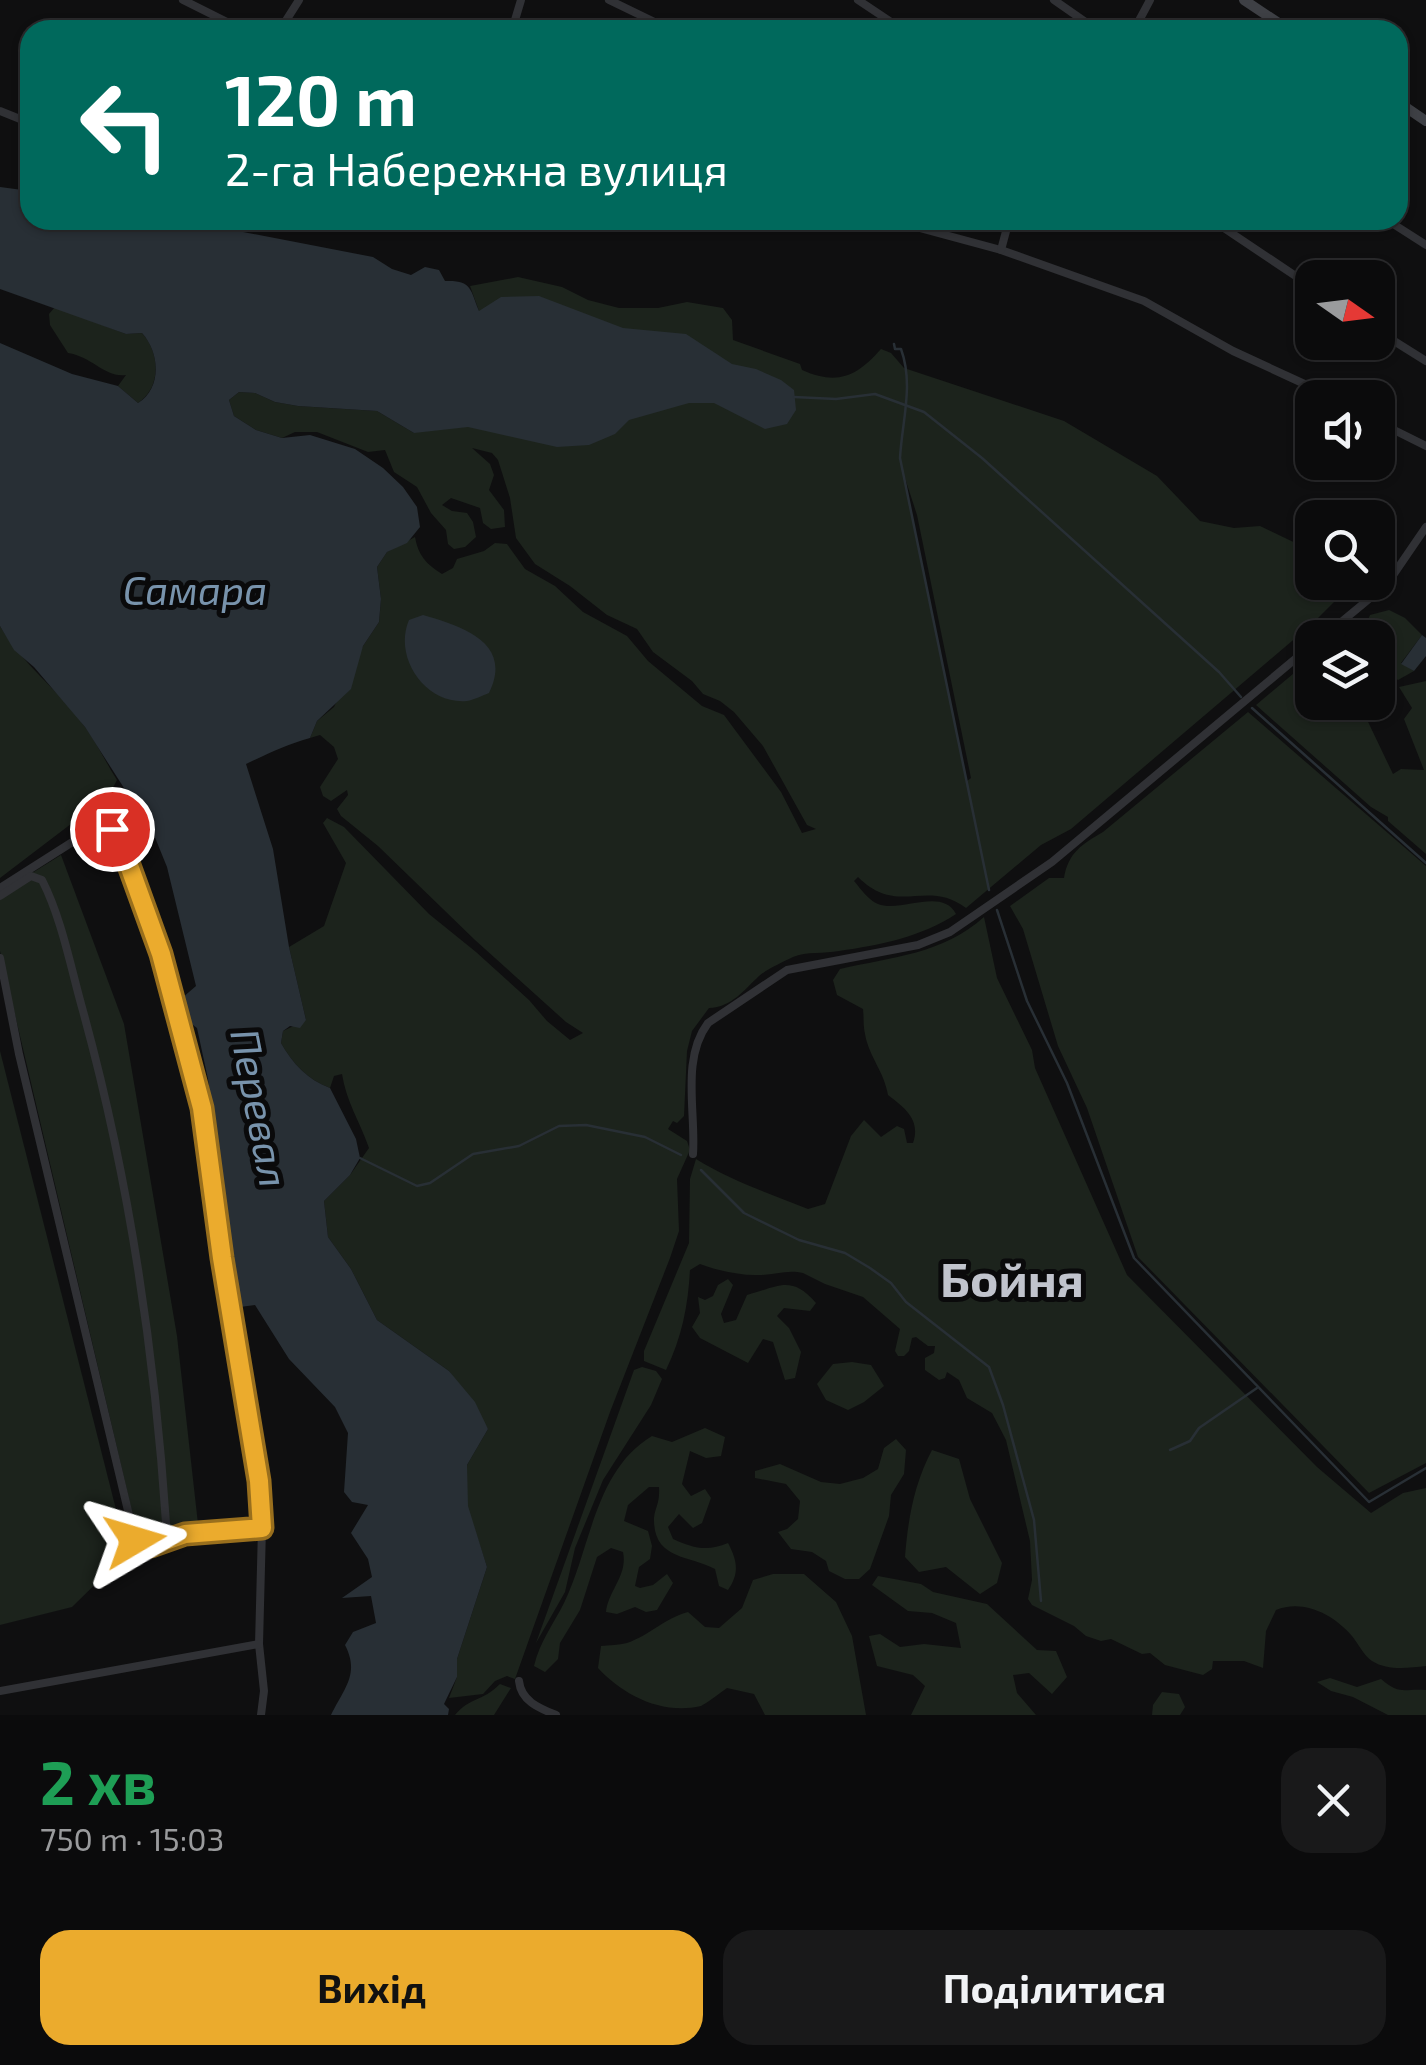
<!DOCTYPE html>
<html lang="uk">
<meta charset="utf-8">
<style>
:root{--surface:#0b0b0c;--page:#19191a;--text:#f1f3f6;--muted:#9a9b9d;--line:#2b2b2d;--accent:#ebab2d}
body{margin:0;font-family:"Exo 2",sans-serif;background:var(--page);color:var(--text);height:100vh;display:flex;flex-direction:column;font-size:38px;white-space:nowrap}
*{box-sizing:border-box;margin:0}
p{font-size:32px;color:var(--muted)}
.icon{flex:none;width:55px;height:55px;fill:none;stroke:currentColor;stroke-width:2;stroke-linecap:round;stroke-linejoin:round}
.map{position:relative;height:1715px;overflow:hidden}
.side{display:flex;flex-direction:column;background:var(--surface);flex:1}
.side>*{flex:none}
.banner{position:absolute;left:20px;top:20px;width:1388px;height:210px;border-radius:30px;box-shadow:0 2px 8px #0004,0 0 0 2px var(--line);background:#00695c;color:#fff;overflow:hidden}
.needle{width:65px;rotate:104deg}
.buttons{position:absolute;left:1295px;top:260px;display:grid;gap:20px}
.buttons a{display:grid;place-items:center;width:100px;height:100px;border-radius:20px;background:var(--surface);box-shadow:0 2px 8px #0004,0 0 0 2px var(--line);font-size:50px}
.pin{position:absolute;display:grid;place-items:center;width:85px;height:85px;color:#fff;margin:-42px;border:5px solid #fff;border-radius:50%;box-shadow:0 2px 10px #0007}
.me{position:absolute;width:110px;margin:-55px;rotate:83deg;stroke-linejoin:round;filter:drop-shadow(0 0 8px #0008)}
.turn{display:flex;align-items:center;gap:35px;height:210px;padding:0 40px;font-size:45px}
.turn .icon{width:130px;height:130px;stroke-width:2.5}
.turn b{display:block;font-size:70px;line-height:85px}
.round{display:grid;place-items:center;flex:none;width:105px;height:105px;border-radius:30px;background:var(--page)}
.overview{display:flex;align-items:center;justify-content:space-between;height:170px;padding:0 40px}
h1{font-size:60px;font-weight:700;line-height:75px;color:#1e9e55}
.button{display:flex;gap:20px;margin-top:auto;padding:20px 40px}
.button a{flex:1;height:115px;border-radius:30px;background:var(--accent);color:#111;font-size:40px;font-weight:700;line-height:115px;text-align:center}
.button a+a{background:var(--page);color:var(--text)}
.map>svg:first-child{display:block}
</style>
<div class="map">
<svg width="1426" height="1715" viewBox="0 0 1426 1715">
<rect width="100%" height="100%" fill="#0f0f10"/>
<g fill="#1c231c" fill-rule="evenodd">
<path d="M518 277 562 287 588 300 619 308H658L687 302 723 308 732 320 733 340 800 364 802 370C838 386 857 376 881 349L891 353 904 368 1064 421 1157 476 1200 521 1234 528 1260 526 1312 551V582L1348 583 1350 586 1312 624 1071 829 1041 845 966 908C926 878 898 917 858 877L854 881C861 889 868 900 878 904 901 913 942 887 956 914 921 937 880 945 839 951 825 954 806 951 793 957 783 962 767 969 759 976 744 990 732 1007 709 1008L692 1031 687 1051 684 1116 677 1123 673 1121 668 1129 687 1141 690 1150 677 1179 679 1231 670 1258 610 1412 515 1679 507 1676 495 1681 483 1694 449 1698 457 1677V1659L487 1567 467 1506V1465L488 1429 449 1371 377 1320 351 1269 328 1237 324 1201 350 1175 369 1148C360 1122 346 1101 342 1074L334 1076 330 1088C308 1080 292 1063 281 1043L283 1031 306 1020 289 947 324 926 346 863 323 823 327 818 344 827 429 914 476 952 529 1000 547 1021 570 1040 583 1033 566 1022 475 940 378 846 341 816 337 809 348 795 347 790 331 801 323 796 320 787 338 759 334 747 320 735 310 738 317 721 334 707 363 646 379 622 381 599 377 567 387 552 415 537C418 555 426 564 442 574L453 568 457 559 484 551 495 543 507 544 525 569 555 586 583 612 627 636 648 661 702 706 724 715 781 792 802 833 816 829 807 825 763 746 734 712 720 701 703 694 692 681 653 652 637 629 607 615 570 586 535 564 516 538 510 498 498 460 492 453 472 448 490 464 494 475 489 490 504 510 505 527 491 529 483 523 480 508 451 498 442 505 452 511 467 513 473 522 476 537 465 547 454 549 448 544 446 530 431 513 417 487 394 472 385 450 368 452 317 432H295L282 438 256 430 234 416 229 400 239 392 255 393 275 402 298 406 377 411 414 433 479 311 470 286ZM904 475 917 515 971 778 967 781Z"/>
<path d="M55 307 126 334 142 333C160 353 162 387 138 403L118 386 126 375C105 378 93 357 68 353L50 325 49 314Z"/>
<polygon points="1389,610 1405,618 1422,635 1401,663 1414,671 1398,680 1378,661 1378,638 1363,637 1362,634 1370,615"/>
<path d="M0 626C22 664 59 690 85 727 97 743 106 763 117 780L109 795 0 878Z"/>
<polygon points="1312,658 1312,702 1359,703 1393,774 1401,769 1424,770 1404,719 1412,708 1399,687 1426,681 1426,854 1388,821 1388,817 1371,807 1256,705"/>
<path d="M1248 712 1426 866V1463L1369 1493 1138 1257 1087 1108 1058 1046 1023 929 1010 906 1049 878H1064C1068 853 1082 844 1103 832Z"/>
<polygon points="61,855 124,1024 177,1336 198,1524 138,1537 0,951 0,893"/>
<path d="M984 917 997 978 1032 1050 1035 1068 1127 1275 1317 1467 1371 1513 1403 1493 1426 1488V1666C1408 1668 1388 1671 1372 1661 1364 1656 1358 1643 1352 1636 1333 1614 1303 1599 1276 1610L1266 1631 1263 1668 1244 1661H1213L1212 1669 1203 1675 1165 1665 1150 1653 1142 1654 1111 1639 1101 1641 1086 1636 1074 1626 1032 1605 1028 1599 1032 1580 1030 1541 1006 1440 992 1413 967 1398 959 1380 947 1372 945 1378 939 1380 925 1370V1358L934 1353 935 1346H928L916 1337 912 1338 909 1351 904 1356H898L895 1351 900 1329 863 1297 825 1284 803 1273C786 1269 772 1276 755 1275 737 1275 716 1270 700 1264L690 1270C688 1306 682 1337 666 1370L644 1361V1351L689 1243 690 1179 696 1159C732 1181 770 1194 808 1209L825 1204 851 1136 864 1120 881 1137 897 1126 904 1129 907 1143H913C921 1120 905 1108 888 1095 884 1071 869 1057 865 1034 863 1026 864 1017 863 1009L837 995 833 980 840 969C892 957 943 954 984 917Z"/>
<polygon points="0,1051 127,1553 72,1607 0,1625"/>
<path d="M728 1279 733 1285 721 1314 724 1323 736 1320 747 1295C778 1287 791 1274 816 1303L810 1311 784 1308 777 1316 789 1328 801 1352 795 1378 785 1380 773 1342 763 1339 748 1363 700 1338 692 1327 700 1313 698 1297 705 1300 713 1296 718 1285Z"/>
<polygon points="852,1362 871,1365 884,1386 864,1402 848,1410 826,1400 817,1384 833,1364"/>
<polygon points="642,1367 656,1371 662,1379 651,1405 603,1480 575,1548 565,1592 536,1643 634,1370"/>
<path d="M705 1428 725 1437 721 1456 706 1458 690 1451 682 1484 691 1496 705 1489 711 1498 702 1523 693 1528 679 1514 668 1527 673 1539C693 1548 707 1552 728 1543 737 1560 740 1573 728 1590L719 1586 715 1569C689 1555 653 1560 654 1518 655 1507 660 1504 659 1487H649L628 1505 624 1521 648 1531 652 1546 650 1559 639 1567 635 1586 640 1588 653 1585 667 1574 673 1583 657 1610 646 1612 635 1607 617 1614 606 1612C608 1591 628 1575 623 1552L611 1548 597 1557 580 1610 560 1643 558 1659 545 1672 534 1666C540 1641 553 1625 564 1603 591 1548 594 1471 652 1436L672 1442Z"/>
<polygon points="896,1439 906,1450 904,1474 891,1495 889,1516 870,1569 859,1579 845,1579 829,1571 826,1561 812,1552 791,1549 778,1532 787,1529 798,1519 800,1501 786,1484 755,1478 755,1471 780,1464 821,1482 840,1484 863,1478 878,1469 884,1448"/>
<path d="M932 1450 959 1459 970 1499 1002 1563 997 1583 980 1594 946 1567 919 1572 905 1557C908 1519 914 1484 932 1450Z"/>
<path d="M773 1574H804L836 1602 852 1636 866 1715H765L754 1694 727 1688C718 1694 710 1701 701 1706 661 1715 623 1695 598 1668L601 1646C609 1645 619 1645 627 1643 650 1635 665 1618 688 1612L705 1627 719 1628 742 1608 753 1580Z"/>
<polygon points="878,1576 921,1584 933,1592 987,1604 1037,1650 1056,1651 1067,1677 1052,1694 1029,1673 1013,1675 1017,1693 1036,1715 911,1715 925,1686 913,1675 877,1666 869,1636 880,1634 900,1647 924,1644 961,1648 956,1623 932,1613 908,1611 872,1585"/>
<path d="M1330 1678 1357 1687 1381 1679C1401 1696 1404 1688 1426 1690V1715H1388L1353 1697 1331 1691 1317 1682Z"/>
<path d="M500 1684 511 1688 494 1715H455C470 1697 482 1702 500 1684Z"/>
<polygon points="1162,1692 1179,1694 1185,1707 1180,1715 1152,1715 1153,1705"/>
</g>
<g fill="#282f35">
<path d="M0 187 30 191V220H181L373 257 392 269 411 275 425 267 439 270 445 281C472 280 470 289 479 311L501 297 539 296 623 328 686 334 732 364 756 369 781 380 794 390 796 410 787 424 765 429 714 403H689L629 420 615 434 589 445 557 447 468 427 414 433 377 411 298 406 275 402 255 393 239 392 229 400 234 416 256 430 282 438 310 435 355 449 383 468 403 487 417 507 420 527 407 543 387 552 377 567 381 599 379 622 363 646 351 689 317 721 310 738C286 745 269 753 246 764L273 849 289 947 306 1020 300 1028 290 1026 283 1031 281 1043C292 1063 308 1080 330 1088L356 1139 360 1158 350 1175 324 1201 328 1237 351 1269 377 1320 449 1371 475 1402 488 1429 467 1465 468 1506 487 1567 457 1659V1677L444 1704 449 1709 448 1715H331C344 1688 360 1674 345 1645L353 1632 376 1623 371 1596 342 1598 372 1577 368 1559 351 1533 368 1505 352 1502 344 1492 348 1433 335 1407 289 1359 255 1305 240 1307 208 1079 197 1028 189 1022 182 998 196 986 167 867 154 835 85 727 34 667 14 650 0 626V343L72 374 118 386 138 403C162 388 160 353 142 333L126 334 0 289Z"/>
<path d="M423 615C461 626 514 642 489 693 483 695 474 700 467 701 425 705 393 657 409 620Z"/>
<polygon points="1422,635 1426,638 1426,656 1414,671 1401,664"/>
</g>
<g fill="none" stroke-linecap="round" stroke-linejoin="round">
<g stroke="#282f35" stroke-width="2.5">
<path d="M894 344 895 349H901C914 385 902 421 900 458L989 890"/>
<polyline points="794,397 836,399 875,394 924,412 982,458 1219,672 1241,697"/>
<polyline points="1252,708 1426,863"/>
<polyline points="997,910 1027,1001 1067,1083 1134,1258 1369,1502 1426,1468"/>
<polyline points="360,1158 417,1186 430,1183 473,1154 519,1146 559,1126 586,1125 645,1137 681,1155"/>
<polyline points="701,1170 744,1213 799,1240 845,1253 870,1268 891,1283 906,1302 989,1367 1003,1405 1034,1520 1041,1601"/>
<polyline points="1170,1450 1190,1441 1199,1428 1257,1388"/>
</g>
<g stroke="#303135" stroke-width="8">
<polyline points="183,0 243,30"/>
<polyline points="609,0 671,30"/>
<polyline points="858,0 903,30"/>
<polyline points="1054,0 1097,30"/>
<polyline points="280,30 299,0"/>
<polyline points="512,30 521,0"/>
<polyline points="1134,30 1150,0"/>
<polyline points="0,111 30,123"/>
<polyline points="890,220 1001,250 1144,301 1233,351 1335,398"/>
<polyline points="1212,220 1312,287"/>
<polyline points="1387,220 1426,245"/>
<polyline points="1001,250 1009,220"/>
<polyline points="1378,331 1426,361"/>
<polyline points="1378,422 1426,446"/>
<polyline points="1322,638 1387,584 1426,527"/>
<polyline points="0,888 96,827 113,829 161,954 202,1108 222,1259 259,1481 262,1528 259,1644 264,1691 261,1715"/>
<path d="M0 896 31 876 42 880C62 919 71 969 83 1011 130 1182 156 1361 167 1538"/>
<polyline points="0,958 19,1054 135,1540 139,1545 151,1546 185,1534 262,1528"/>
<path d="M693 1154C696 1112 681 1059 708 1023L787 970 918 945 950 932 1052 862 1312 645"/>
<path d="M519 1681C521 1701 539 1708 556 1715"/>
<polyline points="0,1691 259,1644"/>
</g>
<g stroke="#3e4045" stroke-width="10">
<polyline points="1244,0 1289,30"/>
<polyline points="1398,102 1426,121"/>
</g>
</g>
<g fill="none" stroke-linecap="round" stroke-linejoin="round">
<g stroke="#996f1d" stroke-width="25">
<polyline id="route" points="112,829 118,835 161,954 202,1108 222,1258 259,1481 262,1528 185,1534 151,1546 140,1545 135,1540"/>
</g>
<use href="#route" stroke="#ebab2d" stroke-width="18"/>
</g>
<g text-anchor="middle" stroke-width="10" stroke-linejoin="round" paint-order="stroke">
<g font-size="40" font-style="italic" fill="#7893ac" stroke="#0a0a0b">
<text x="195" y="605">Самара</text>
<text transform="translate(259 1108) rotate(79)" y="14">Перевал</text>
</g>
<g font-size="48" font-weight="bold" fill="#c1c4cd" stroke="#0a0a0b">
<text x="1012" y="1297">Бойня</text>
</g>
</g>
</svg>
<div class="buttons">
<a><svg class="needle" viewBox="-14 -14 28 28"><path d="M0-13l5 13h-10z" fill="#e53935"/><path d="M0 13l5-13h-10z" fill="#9a9b9d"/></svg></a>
<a><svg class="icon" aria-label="sound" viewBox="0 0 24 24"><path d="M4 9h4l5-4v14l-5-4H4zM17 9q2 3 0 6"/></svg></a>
<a><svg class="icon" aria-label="search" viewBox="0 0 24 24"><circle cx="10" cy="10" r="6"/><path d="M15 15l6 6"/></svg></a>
<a><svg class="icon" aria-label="layers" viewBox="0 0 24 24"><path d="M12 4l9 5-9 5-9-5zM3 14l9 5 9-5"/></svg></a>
</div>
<div class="pin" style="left:112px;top:829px;background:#d93025"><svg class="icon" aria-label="arrive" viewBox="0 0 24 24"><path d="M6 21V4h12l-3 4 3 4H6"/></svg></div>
<svg class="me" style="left:135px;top:1540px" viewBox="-20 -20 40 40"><path d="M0-17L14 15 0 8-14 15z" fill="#ebab2d" stroke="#fff" stroke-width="4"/></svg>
<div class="banner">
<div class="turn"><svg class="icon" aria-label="left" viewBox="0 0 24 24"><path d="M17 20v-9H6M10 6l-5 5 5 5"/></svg><div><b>120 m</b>2-га Набережна вулиця</div></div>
</div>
</div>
<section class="side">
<div class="overview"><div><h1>2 хв</h1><p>750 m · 15:03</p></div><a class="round"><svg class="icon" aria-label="close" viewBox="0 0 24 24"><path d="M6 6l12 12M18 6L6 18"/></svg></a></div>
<div class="button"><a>Вихід</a><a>Поділитися</a></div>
</section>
